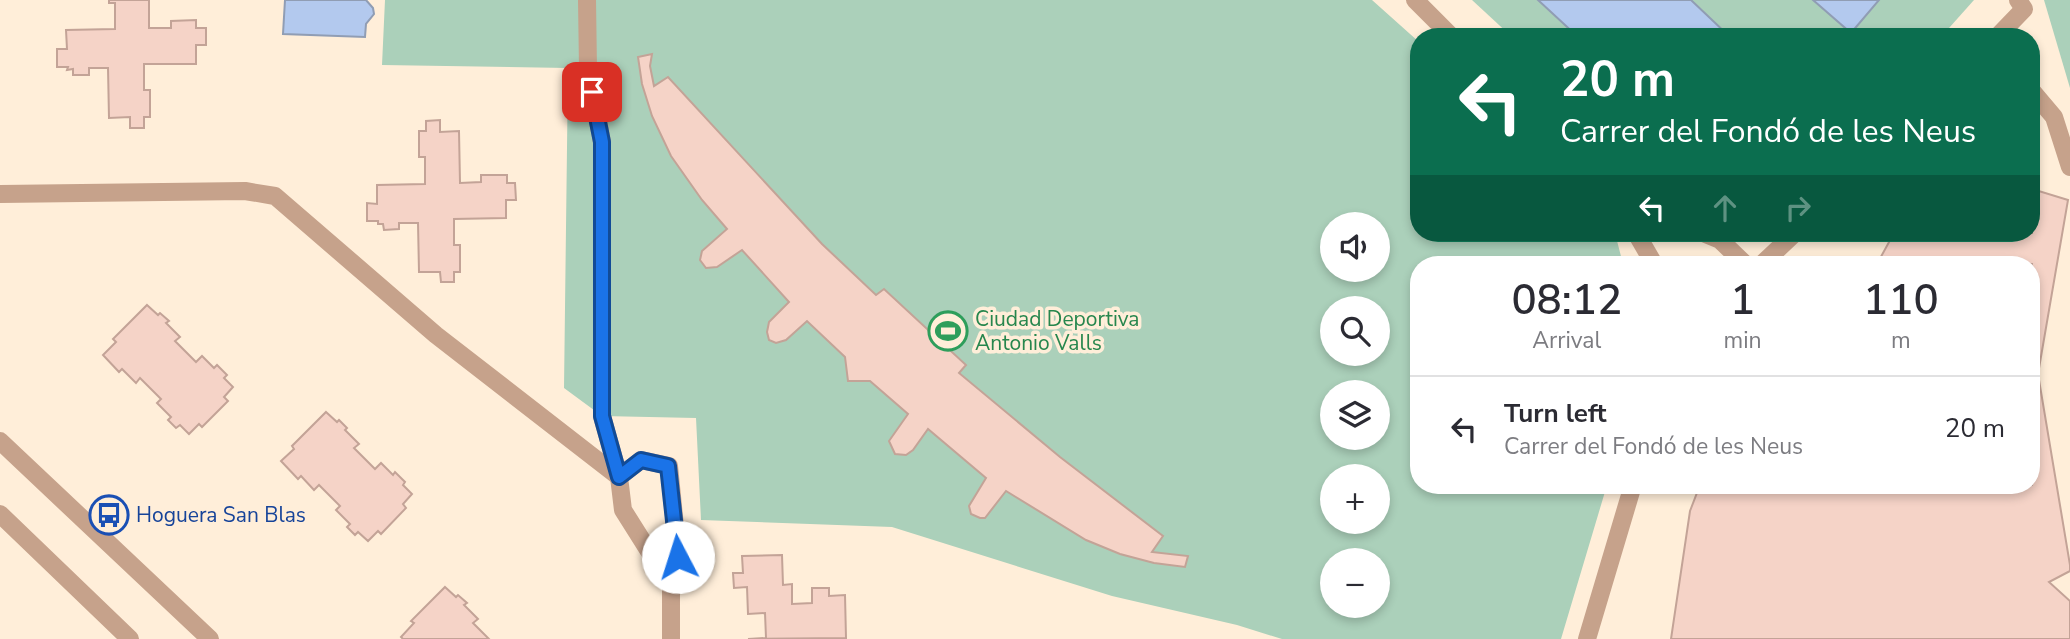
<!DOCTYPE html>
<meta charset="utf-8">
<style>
:root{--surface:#fff;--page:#f7f7f7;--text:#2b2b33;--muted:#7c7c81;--line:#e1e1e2}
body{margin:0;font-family:"Nunito Sans",sans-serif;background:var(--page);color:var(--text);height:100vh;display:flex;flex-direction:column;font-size:26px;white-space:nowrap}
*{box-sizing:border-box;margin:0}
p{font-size:23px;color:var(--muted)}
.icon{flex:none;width:38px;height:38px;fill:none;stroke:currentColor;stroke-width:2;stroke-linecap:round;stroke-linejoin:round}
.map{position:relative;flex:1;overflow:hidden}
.sheet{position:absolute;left:1410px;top:256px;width:630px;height:238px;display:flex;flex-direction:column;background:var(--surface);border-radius:28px;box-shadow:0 4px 10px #0003}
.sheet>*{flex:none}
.guide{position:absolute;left:1410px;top:28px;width:630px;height:214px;border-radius:28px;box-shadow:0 4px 10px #0003;background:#0b6e4f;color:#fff;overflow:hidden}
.controls{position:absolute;left:1320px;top:212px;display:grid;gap:14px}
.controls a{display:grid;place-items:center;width:70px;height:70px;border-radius:50%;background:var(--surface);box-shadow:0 4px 10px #0003;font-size:35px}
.pin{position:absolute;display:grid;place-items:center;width:60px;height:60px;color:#fff;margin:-30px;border-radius:14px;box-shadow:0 4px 10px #0006}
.me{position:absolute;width:77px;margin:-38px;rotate:355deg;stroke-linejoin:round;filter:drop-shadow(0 0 5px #0008)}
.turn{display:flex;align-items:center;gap:24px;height:147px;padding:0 35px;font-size:32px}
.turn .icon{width:91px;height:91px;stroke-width:2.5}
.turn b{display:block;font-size:49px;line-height:60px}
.lanes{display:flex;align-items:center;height:66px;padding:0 35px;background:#0003;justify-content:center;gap:35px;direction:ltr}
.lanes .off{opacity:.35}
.eta{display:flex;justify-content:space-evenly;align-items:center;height:119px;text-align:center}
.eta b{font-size:42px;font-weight:600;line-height:49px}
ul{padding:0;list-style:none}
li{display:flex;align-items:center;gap:21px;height:105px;padding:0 35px;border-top:2px solid var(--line)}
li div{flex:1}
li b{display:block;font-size:26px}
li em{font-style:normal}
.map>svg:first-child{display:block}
</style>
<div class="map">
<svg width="2070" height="639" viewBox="0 0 2070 639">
<rect width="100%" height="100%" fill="#ffeed9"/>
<g fill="#abd0ba" fill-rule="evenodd">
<path d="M385 0H1372L1419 42V233H1615L1623 264H1419V485H1607L1561 639H1282L1237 625 1112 596 892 527 701 520 696 418 602 416 564 388 568 68 382 65ZM1332 224H1377V270H1332ZM1332 308H1377V354H1332ZM1332 392H1377V438H1332ZM1332 476H1377V522H1332ZM1332 560H1377V606H1332Z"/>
<polygon points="1472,0 1974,0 1941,37 1512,37"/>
<polygon points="2044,0 2070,0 2070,88"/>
</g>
<g fill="#b3c9ee" stroke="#909db4" stroke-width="2">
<polygon points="285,0 366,0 373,8 374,14 366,24 365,37 283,34"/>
<polygon points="1538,0 1691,0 1730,37 1578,37"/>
<polygon points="1813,0 1879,0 1851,33"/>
</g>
<g fill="#f5d3c7" stroke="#c3a397" stroke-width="2">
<polygon points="109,0 149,0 149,28 171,28 171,21 196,20 196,28 206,28 206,45 196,45 196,64 144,64 144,90 150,90 150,117 144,117 144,128 130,128 130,117 109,118 108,68 89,68 89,75 73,75 73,69 67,70 68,67 57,67 57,49 67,49 66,30 115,29 115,3 109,3"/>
<polygon points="652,54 650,66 654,86 668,77 822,244 876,295 884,289 966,365 959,373 1060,457 1163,536 1152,552 1188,556 1185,567 1154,563 1120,554 1086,540 1006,491 985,518 980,518 971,514 969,506 986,478 928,429 913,450 906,455 895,454 889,441 908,414 870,381 848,381 845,357 807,321 786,340 776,343 769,340 767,332 769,322 789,302 742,250 717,267 706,268 700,260 702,251 727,229 702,200 671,156 652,116 642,84 638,57"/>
<polygon points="440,120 440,132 459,131 460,183 481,182 481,175 507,175 507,183 515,183 516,200 506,200 506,218 454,219 454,245 460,245 460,272 454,272 454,282 441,282 440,272 419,272 418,223 399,223 399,229 384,230 383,224 378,224 378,221 367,221 367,203 377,204 377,185 425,184 425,157 419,157 419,131 426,131 426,121"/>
<polygon points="2032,189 2068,200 2038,374 2070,565 2070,571 2049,582 2070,601 2070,639 1671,639 1690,511 1700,485 2032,485 2032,264 1877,264 1894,233 2032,233"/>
<polygon points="147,305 158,315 160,313 169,321 166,323 180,337 175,341 196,362 202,356 214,368 217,365 227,375 224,378 233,387 224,397 228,401 202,427 199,424 189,434 180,425 176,428 168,420 171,417 157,403 161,399 140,378 136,383 122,369 119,372 103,355 116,342 113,339"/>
<polygon points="326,412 337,422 339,420 347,428 345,430 359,444 354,448 375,469 381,463 393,475 395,472 405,482 403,485 412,494 403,504 406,508 381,534 378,531 368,541 358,532 355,535 347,527 350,524 336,510 340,506 319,485 314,490 301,476 298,479 281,461 294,449 292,446"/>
<polygon points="782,555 783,585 792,584 792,604 812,603 812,588 829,588 829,596 845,595 846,638 748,639 766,638 765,613 748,614 747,587 734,588 733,573 743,573 742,556"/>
<polygon points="445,587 456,597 458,595 467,603 464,605 478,619 473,623 489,639 403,639 401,637 414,623 411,621"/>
</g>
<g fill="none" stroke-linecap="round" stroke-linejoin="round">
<g stroke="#c6a28b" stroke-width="18">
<polyline points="587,0 588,68 602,142 602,416 619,477"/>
<polyline points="1415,0 1452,37"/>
<polyline points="1997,37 2024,9 2018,0"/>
<polyline points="2032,91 2054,117 2070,167"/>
<polyline points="0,194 245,191 275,196 436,335 619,477"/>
<polyline points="1636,233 1654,264"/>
<polyline points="1703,233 1720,240 1745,264"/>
<polyline points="1762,264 1795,233"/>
<polyline points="0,441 210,639"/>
<polyline points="0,514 130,639"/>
<polyline points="671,639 671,581 678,557 669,466 641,460 619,477 623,510 652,556 671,581"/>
<polyline points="1587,639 1633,485"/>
</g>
</g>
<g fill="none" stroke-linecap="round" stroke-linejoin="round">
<g stroke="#114b97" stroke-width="18">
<polyline id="route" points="592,92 602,142 602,416 619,477 641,460 668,466 678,557"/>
</g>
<use href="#route" stroke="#1a73e8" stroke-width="12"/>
</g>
<defs>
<g id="stadium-ring" transform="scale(2.0125)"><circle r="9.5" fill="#ffeed9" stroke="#2e9e5b" stroke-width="1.5"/><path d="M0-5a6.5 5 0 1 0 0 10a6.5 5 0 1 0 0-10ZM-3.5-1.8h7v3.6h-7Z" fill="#2e9e5b"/></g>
<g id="bus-ring" transform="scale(2.0125)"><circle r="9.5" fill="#ffeed9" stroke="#1a4fb4" stroke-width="1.5"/><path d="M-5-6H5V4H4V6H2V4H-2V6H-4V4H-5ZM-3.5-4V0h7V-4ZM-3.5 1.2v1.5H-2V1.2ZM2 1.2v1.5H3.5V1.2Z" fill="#1a4fb4"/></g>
</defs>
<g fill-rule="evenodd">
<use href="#stadium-ring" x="948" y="331"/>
<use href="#bus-ring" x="109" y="515"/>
</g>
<g text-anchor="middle" stroke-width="7" stroke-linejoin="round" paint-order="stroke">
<g font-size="21" fill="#27864d" stroke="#ffeed9" text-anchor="start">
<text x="975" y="326">Ciudad Deportiva<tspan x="975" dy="24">Antonio Valls</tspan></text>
</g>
<g font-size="21" fill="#164399" stroke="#ffeed9" text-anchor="start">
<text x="136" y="522">Hoguera San Blas</text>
</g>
</g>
</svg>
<div class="controls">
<a><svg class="icon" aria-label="sound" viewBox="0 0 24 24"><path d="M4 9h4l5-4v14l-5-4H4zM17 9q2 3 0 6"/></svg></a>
<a><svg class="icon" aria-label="search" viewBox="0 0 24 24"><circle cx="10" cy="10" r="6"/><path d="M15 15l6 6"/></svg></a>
<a><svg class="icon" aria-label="layers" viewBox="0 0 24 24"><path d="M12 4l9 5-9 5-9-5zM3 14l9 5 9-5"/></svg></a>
<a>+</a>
<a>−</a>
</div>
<div class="pin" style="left:592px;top:92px;background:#d93025"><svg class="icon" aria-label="arrive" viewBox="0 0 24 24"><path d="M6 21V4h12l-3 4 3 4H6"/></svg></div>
<svg class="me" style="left:678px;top:557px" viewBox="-20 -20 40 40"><circle r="19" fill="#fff"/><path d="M0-13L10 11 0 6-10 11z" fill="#1a73e8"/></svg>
<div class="guide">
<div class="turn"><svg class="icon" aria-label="left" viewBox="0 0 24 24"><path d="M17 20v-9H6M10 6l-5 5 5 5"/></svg><div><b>20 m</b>Carrer del Fondó de les Neus</div></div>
<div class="lanes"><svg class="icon" aria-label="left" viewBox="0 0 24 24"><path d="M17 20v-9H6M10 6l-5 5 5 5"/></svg><svg class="icon off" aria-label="ahead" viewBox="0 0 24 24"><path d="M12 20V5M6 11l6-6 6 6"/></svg><svg class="icon off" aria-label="right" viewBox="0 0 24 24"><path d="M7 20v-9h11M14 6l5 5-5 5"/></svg></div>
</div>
<section class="sheet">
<div class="eta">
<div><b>08:12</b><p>Arrival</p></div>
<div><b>1</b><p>min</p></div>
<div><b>110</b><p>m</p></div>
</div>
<ul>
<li><svg class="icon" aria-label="left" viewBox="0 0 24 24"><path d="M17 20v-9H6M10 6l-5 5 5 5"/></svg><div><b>Turn left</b><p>Carrer del Fondó de les Neus</p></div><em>20 m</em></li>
</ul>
</section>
</div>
